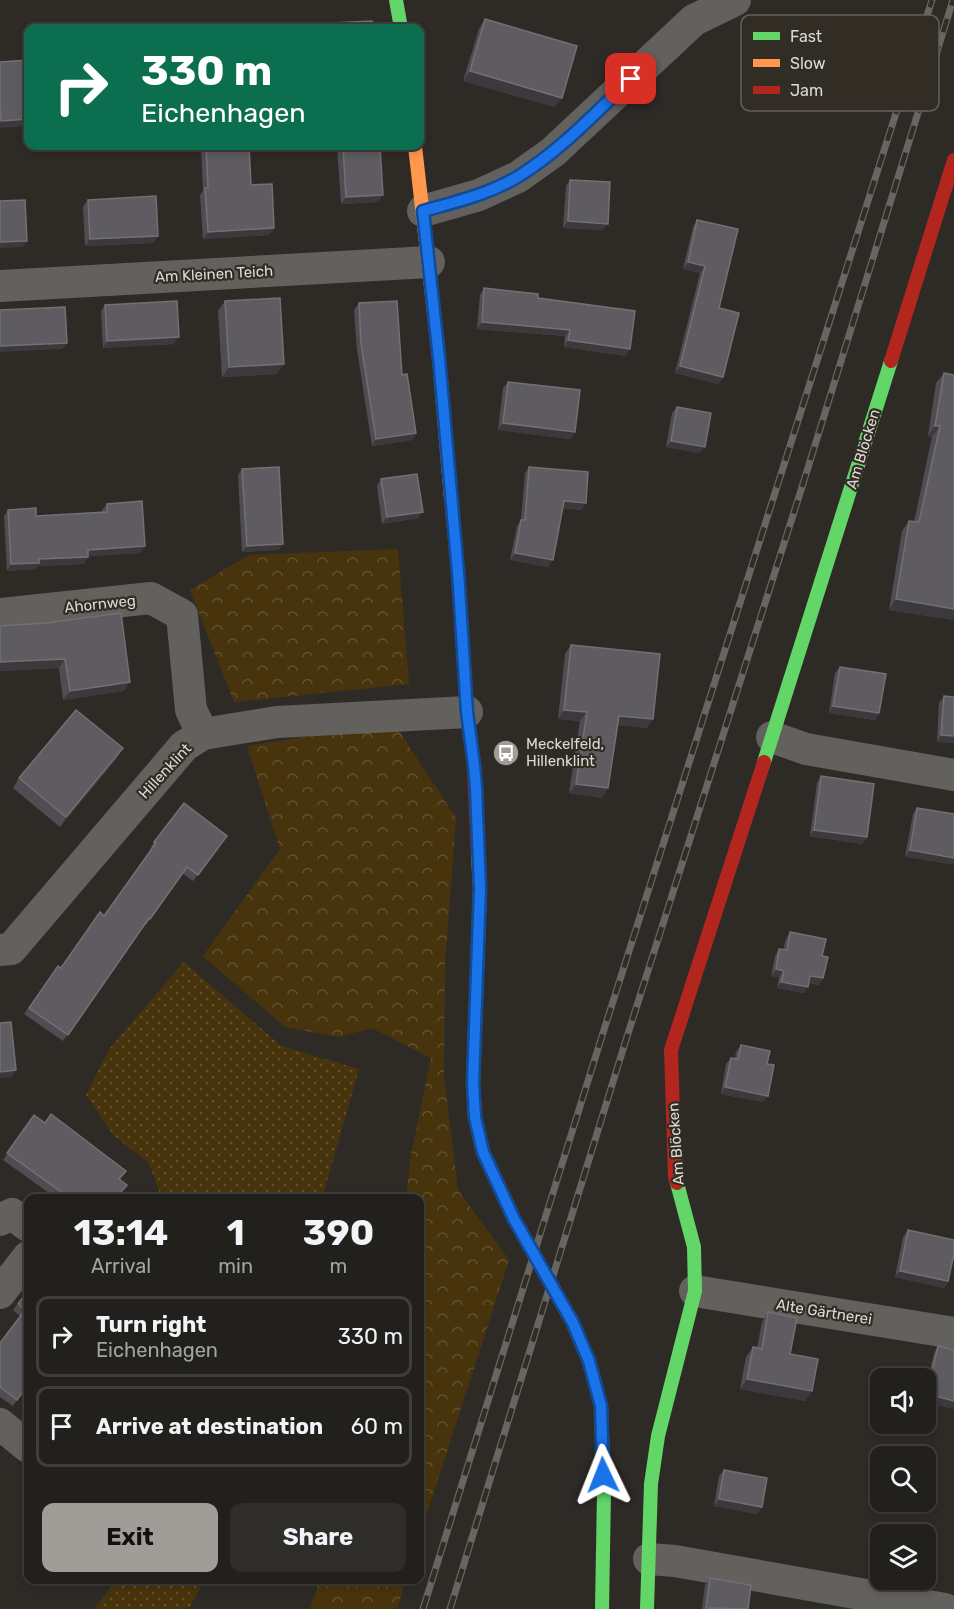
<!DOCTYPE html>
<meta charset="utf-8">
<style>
:root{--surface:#22201d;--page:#2e2d2a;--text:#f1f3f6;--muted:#a2a3a4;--line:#3f3e3b;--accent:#a09d98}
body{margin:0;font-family:Rubik,sans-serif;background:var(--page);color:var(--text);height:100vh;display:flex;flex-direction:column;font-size:22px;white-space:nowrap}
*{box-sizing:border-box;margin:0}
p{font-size:20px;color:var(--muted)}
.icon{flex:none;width:33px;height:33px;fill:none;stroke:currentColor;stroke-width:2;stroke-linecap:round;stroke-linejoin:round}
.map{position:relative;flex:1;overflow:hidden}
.details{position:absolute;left:24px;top:1194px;width:400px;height:390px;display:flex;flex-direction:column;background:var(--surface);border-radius:12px;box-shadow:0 3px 9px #0003,0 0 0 2px var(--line)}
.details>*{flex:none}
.guide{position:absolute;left:24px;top:24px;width:400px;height:126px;border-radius:12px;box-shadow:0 3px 9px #0003,0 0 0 2px var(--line);background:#0b6e4f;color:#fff;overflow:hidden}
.tools{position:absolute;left:870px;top:1368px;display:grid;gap:12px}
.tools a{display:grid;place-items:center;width:66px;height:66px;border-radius:12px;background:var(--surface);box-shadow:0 3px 9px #0003,0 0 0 2px var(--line);font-size:30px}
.pin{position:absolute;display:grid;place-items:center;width:51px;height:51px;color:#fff;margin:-26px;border-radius:12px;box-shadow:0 3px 9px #0006}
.me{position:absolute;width:66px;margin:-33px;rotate:358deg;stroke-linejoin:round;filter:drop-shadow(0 0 4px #0008)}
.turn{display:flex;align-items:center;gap:21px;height:126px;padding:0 18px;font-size:27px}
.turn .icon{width:78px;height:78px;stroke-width:2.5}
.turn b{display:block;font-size:42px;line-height:51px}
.eta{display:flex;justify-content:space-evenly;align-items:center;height:102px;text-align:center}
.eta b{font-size:36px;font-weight:700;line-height:42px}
.primary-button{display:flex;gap:12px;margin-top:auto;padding:12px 18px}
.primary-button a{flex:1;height:69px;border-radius:12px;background:var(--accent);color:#111;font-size:24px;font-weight:700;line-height:69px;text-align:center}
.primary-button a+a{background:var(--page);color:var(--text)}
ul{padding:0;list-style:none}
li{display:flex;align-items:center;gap:18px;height:81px;margin:0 12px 9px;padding:0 6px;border:3px solid var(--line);border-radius:12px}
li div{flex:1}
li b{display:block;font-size:22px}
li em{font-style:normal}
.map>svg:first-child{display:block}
</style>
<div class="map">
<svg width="954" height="1609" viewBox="0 0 954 1609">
<defs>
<pattern id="green-dots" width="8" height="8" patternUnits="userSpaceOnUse" patternTransform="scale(1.5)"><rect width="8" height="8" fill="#48340c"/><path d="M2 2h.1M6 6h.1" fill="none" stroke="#62512e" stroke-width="1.8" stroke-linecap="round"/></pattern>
<pattern id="forest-crowns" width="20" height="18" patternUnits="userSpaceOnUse" patternTransform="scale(1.5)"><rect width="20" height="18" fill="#48340c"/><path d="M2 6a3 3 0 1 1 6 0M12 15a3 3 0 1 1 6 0" fill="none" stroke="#62512e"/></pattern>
</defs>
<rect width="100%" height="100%" fill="#2e2b27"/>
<g fill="url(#green-dots)">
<polygon points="184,962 281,1046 359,1069 322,1198 161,1198 160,1194 149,1163 114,1136 86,1095 110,1048"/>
<polygon points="117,1580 204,1580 189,1609 94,1609"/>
</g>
<g fill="url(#forest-crowns)">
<polygon points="398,549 409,684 234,702 190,590 249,555"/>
<polygon points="394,723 456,818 445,965 444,1077 458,1190 509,1260 420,1535 420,1198 406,1198 411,1155 431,1058 372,1028 339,1037 285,1027 203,956 280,849 247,746"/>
<polygon points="320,1580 406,1580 397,1609 310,1609"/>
</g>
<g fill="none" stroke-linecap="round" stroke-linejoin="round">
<g stroke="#63615d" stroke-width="32">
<polyline points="423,211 479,195 518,177 553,152 694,20 735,0"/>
<polyline points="0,286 429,262"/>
<polyline points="0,614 151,598 182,615 191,710 203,734"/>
<polyline points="772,737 806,749 954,775"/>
<polyline points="0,950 11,949 184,746 203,734 277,722 467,712"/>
<polyline points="0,1220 12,1214 28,1226"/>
<polyline points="695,1291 954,1333"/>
<polyline points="0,1293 28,1257"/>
<polyline points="0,1424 28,1447"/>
<polyline points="649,1559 675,1561 945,1609"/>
</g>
<g stroke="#63d668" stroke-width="14">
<polyline points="396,0 401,28"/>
<polyline points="764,762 891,361"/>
<polyline points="582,1345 589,1361 601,1406 604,1492 602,1609"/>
<polyline points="647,1609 651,1484 658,1436 695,1291 694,1247 677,1183"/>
</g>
<g stroke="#ff974d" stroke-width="14">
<polyline points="415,146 439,358 451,499"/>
<polyline points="478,855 480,889 473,1083 475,1117 483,1152 514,1219 573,1323 582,1345"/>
</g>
<g stroke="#b3261e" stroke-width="14">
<polyline points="891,361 954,160"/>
<polyline points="451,499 458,572 467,712 474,765 478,855"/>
<polyline points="677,1183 675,1177 671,1050 764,762"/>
</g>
<g stroke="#686662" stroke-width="7">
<g id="rail">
<polyline points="423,1609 602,1036 932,0"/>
<polyline points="450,1609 625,1043 802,487 953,0"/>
</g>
</g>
<use href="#rail" stroke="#312c24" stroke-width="4.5" stroke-dasharray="14" stroke-linecap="butt"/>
</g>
<g fill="#4f4d53">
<polygon points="485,19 555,107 463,81 479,29"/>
<polygon points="201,146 249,146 251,185 274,228 269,235 203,239 200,195 203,191"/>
<polygon points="337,146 380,146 383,195 378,202 341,204"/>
<polygon points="570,180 603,230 563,228 566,186"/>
<polygon points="88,200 158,236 153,243 85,246 83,206"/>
<polygon points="697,220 719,308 723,377 718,384 675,373 700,273 683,269 693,227"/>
<polygon points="484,288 538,298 626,356 564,347 565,336 477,329 480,295"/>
<polygon points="225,301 277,374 222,377 218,311"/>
<polygon points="359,303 402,375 416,433 412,440 372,446 357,350 354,310"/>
<polygon points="105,305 174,344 103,348 101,311"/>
<polygon points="944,373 954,375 954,620 889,610 902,531 909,521 914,522 932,437 928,436 936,383"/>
<polygon points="508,382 575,432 570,439 498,430 503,388"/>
<polygon points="677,407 700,453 666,447 672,413"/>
<polygon points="529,467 586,503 581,510 563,508 548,567 510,560 517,526 521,520 525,473"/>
<polygon points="242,469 279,550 242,552 238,475"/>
<polygon points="381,479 418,518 382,524 377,486"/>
<polygon points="107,504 145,546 140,553 88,556 84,564 37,566 34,569 7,571 4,516 8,510 36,516 102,512 102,510"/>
<polygon points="46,623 124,691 63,700 59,668 0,671 0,626"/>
<polygon points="571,645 647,728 618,725 602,798 569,793 580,721 558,719 565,654"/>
<polygon points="840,667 879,713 875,720 829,713 835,673"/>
<polygon points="944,696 954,697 954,743 937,742 939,703"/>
<polygon points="117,758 60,827 13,788 19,778"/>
<polygon points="821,776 867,837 862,844 810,836 817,783"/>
<polygon points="917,808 954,814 905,857 913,814"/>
<polygon points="227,836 193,881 182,873 146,925 144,924 63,1041 24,1014 58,966 61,968 104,916 151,850 150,849 154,842"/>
<polygon points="790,932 822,956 823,978 819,985 809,983 804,993 777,988 779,977 771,976 775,956 779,949 783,950 786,939"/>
<polygon points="741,1045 767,1064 763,1102 721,1094 726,1064 731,1058 735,1058 736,1052"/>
<polygon points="34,1115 120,1179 116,1198 56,1198 3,1160"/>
<polygon points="908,1230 948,1281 944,1288 895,1277 903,1237"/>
<polygon points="28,1290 28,1385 13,1406 0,1397 0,1343 20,1316 13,1310"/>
<polygon points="768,1312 812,1391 805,1401 740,1389 746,1357 753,1347 757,1348 762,1322"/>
<polygon points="938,1346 954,1350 954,1409 926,1402 926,1386 934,1353"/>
<polygon points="724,1470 757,1514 714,1506 719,1476"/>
<polygon points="710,1578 748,1609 702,1609 705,1585"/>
</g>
<g fill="#3b393b">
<polygon points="470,71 562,98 555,107 463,81"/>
<polygon points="28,119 28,126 0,128 0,122 1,121"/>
<polygon points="383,195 378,202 341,204 346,197"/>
<polygon points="568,221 608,224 603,230 563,228"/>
<polygon points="274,228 269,235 203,239 208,232"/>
<polygon points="158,236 153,243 85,246 90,239"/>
<polygon points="27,241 23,247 0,248 0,242"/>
<polygon points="688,262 705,266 700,273 683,269"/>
<polygon points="482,322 570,330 565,336 477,329"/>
<polygon points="179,337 174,344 103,348 107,341"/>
<polygon points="568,340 630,349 626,356 564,347"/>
<polygon points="67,343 62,349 0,352 0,346"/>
<polygon points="284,364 277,374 222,377 229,367"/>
<polygon points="680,366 723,377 718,384 675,373"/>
<polygon points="503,423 575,432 570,439 498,430"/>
<polygon points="935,426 940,426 932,437 928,436"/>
<polygon points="416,433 412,440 372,446 376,439"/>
<polygon points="671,441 705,447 700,453 666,447"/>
<polygon points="564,501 586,503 581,510 559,508"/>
<polygon points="423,512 418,518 382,524 387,517"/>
<polygon points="283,544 279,550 242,552 247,546"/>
<polygon points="145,546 140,553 83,557 88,550"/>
<polygon points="515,553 553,560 548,567 510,560"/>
<polygon points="88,557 84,564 37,566 34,569 7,571 11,564 39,559"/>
<polygon points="896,599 954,609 954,620 889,610"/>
<polygon points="65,659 59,668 0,671 0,662"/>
<polygon points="130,682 124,691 63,700 70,691"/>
<polygon points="833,706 879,713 875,720 829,713"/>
<polygon points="564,710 587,712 580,721 558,719"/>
<polygon points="619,716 653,719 647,728 613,725"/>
<polygon points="941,735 954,736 954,743 937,742"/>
<polygon points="123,748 117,758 60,827 66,817"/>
<polygon points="576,784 608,788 602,798 569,793"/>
<polygon points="814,830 867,837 862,844 810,836"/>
<polygon points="910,850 954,858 954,865 905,857"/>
<polygon points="776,969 784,971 779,977 771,976"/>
<polygon points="810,976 823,978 819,985 806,982"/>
<polygon points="781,982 808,987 804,993 777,988"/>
<polygon points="16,1070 11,1077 0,1078 0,1072"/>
<polygon points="725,1087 768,1096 763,1102 721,1094"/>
<polygon points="900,1271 948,1281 944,1288 895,1277"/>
<polygon points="747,1379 812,1391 805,1401 740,1389"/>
<polygon points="927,1394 954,1401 954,1409 926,1402 926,1396"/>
<polygon points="719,1499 762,1507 757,1514 714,1506"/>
</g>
<g fill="#5e5c61" stroke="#727073" stroke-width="1.5">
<polygon points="485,19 577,46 562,98 470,71"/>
<polygon points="372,21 373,28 333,28 332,23"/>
<polygon points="28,60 28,119 1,121 0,103 0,62"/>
<polygon points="206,146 249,146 251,185 272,184 274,228 208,232 205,188 208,188"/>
<polygon points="343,146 380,146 383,195 346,197"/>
<polygon points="570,180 610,182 608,224 568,221"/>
<polygon points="156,196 158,236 90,239 88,200"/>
<polygon points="25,200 27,241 0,242 0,201"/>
<polygon points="697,220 738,229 719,308 739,313 723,377 680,366 705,266 688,262"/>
<polygon points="484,288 538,294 538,298 635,311 630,349 568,340 570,330 482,322"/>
<polygon points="280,298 284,364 229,367 225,301"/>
<polygon points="177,301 179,337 107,341 105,305"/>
<polygon points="397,301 402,375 407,374 416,433 376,439 361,344 359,303"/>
<polygon points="65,307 67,343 0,346 0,310"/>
<polygon points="944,373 954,375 954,609 896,599 909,521 919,522 940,426 935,426"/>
<polygon points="508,382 580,390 575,432 503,423"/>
<polygon points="677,407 711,413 705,447 671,441"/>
<polygon points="279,467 283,544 247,546 242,469"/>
<polygon points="529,467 588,472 586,503 564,501 553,560 515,553 521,520 525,520"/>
<polygon points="417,474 423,512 387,517 381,479"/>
<polygon points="142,501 145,546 88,550 88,557 39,559 39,563 11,564 8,510 36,508 36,516 107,512 107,504"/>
<polygon points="121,613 130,682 70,691 65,659 0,662 0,626 46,623"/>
<polygon points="571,645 660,654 653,719 619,716 608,788 576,784 587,712 564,710"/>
<polygon points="840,667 886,674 879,713 833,706"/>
<polygon points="944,696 954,697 954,736 941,735"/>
<polygon points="76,710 123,748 66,817 19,778"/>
<polygon points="821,776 874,784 867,837 814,830"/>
<polygon points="184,803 227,836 198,875 187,867 150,919 149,918 68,1035 29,1008 58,966 61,968 100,912 104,916 156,843 154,842"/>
<polygon points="917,808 954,814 954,858 910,850"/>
<polygon points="790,932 826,939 822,956 828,957 823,978 810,976 808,987 781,982 784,971 776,969 779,949 787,950"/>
<polygon points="11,1022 16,1070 0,1072 0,1023"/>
<polygon points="741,1045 770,1051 767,1064 774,1065 768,1096 725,1087 731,1058 738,1059"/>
<polygon points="51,1114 126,1171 119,1179 127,1185 116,1198 70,1198 7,1153 34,1115 45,1123"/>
<polygon points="908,1230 954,1240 954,1254 948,1281 900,1271"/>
<polygon points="28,1290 28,1385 17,1400 0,1387 0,1343 25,1310 18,1304"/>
<polygon points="768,1312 797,1318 790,1354 818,1359 812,1391 747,1379 753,1347 762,1349"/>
<polygon points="938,1346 954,1350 954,1401 927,1394"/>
<polygon points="724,1470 767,1478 762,1507 719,1499"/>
<polygon points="710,1578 751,1585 748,1609 706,1608"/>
</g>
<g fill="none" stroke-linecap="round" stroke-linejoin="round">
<g stroke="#114b97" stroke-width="15">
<path id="route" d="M603 1475 601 1406 589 1361 573 1323 514 1219 483 1152 475 1117 473 1083 480 889 476 788 474 765 467 712 458 572 439 358 423 211C455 202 490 194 519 176 561 150 596 112 631 79"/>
</g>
<use href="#route" stroke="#1a73e8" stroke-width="10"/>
</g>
<defs>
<g id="bus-disc" transform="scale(1.35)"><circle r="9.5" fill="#a09d98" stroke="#312c24"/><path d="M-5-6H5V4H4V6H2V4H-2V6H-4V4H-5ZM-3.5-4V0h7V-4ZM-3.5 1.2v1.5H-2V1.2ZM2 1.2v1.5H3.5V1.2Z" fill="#fff"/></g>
</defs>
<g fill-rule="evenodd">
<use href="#bus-disc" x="506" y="753"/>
</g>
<g text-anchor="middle" stroke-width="4.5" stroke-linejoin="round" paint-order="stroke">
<g font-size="15" fill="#dddad5" stroke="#312c24">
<text transform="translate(214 274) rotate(-3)" y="5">Am Kleinen Teich</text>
<text transform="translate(863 449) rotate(-73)" y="5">Am Blöcken</text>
<text transform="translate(100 604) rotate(-6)" y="5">Ahornweg</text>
<text transform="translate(165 771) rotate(-47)" y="5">Hillenklint</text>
<text transform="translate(676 1144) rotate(-94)" y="5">Am Blöcken</text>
<text transform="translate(824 1312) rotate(9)" y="5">Alte Gärtnerei</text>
</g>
<g font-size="15" fill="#dddad5" stroke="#312c24" text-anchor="start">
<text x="526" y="749">Meckelfeld,<tspan x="526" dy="17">Hillenklint</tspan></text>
</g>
</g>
<rect x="741" y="15" width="198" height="96" rx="9" fill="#312c24" stroke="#656059" stroke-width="1.5"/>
<rect x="753" y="32" width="27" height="8" fill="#63d668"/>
<rect x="753" y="59" width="27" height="8" fill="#ff974d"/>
<rect x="753" y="86" width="27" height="8" fill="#b3261e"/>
<g font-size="16" fill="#dddad5">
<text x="790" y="42">Fast</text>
<text x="790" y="69">Slow</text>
<text x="790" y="96">Jam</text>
</g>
</svg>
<div class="tools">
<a><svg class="icon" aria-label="sound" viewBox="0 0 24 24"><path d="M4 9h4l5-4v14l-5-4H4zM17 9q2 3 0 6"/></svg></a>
<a><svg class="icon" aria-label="search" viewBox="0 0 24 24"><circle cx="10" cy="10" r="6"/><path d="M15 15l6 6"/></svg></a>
<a><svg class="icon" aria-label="layers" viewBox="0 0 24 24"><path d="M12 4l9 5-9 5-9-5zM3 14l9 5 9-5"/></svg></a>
</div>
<div class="pin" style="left:631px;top:79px;background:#d93025"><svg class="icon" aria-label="arrive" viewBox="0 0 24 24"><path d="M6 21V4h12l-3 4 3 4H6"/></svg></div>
<svg class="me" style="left:603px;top:1475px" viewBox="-20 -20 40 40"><path d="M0-17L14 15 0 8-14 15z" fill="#1a73e8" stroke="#fff" stroke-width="4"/></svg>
<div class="guide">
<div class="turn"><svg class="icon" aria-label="right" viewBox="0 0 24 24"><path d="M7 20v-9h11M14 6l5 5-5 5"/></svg><div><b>330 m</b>Eichenhagen</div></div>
</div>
<section class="details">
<div class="eta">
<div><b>13:14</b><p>Arrival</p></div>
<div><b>1</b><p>min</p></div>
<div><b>390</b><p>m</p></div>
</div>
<ul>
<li><svg class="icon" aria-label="right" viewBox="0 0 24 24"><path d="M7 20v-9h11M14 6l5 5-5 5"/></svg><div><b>Turn right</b><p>Eichenhagen</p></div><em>330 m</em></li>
<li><svg class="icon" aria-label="arrive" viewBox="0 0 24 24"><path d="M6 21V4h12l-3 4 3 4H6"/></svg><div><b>Arrive at destination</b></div><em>60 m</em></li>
</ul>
<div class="primary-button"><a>Exit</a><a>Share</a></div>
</section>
</div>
